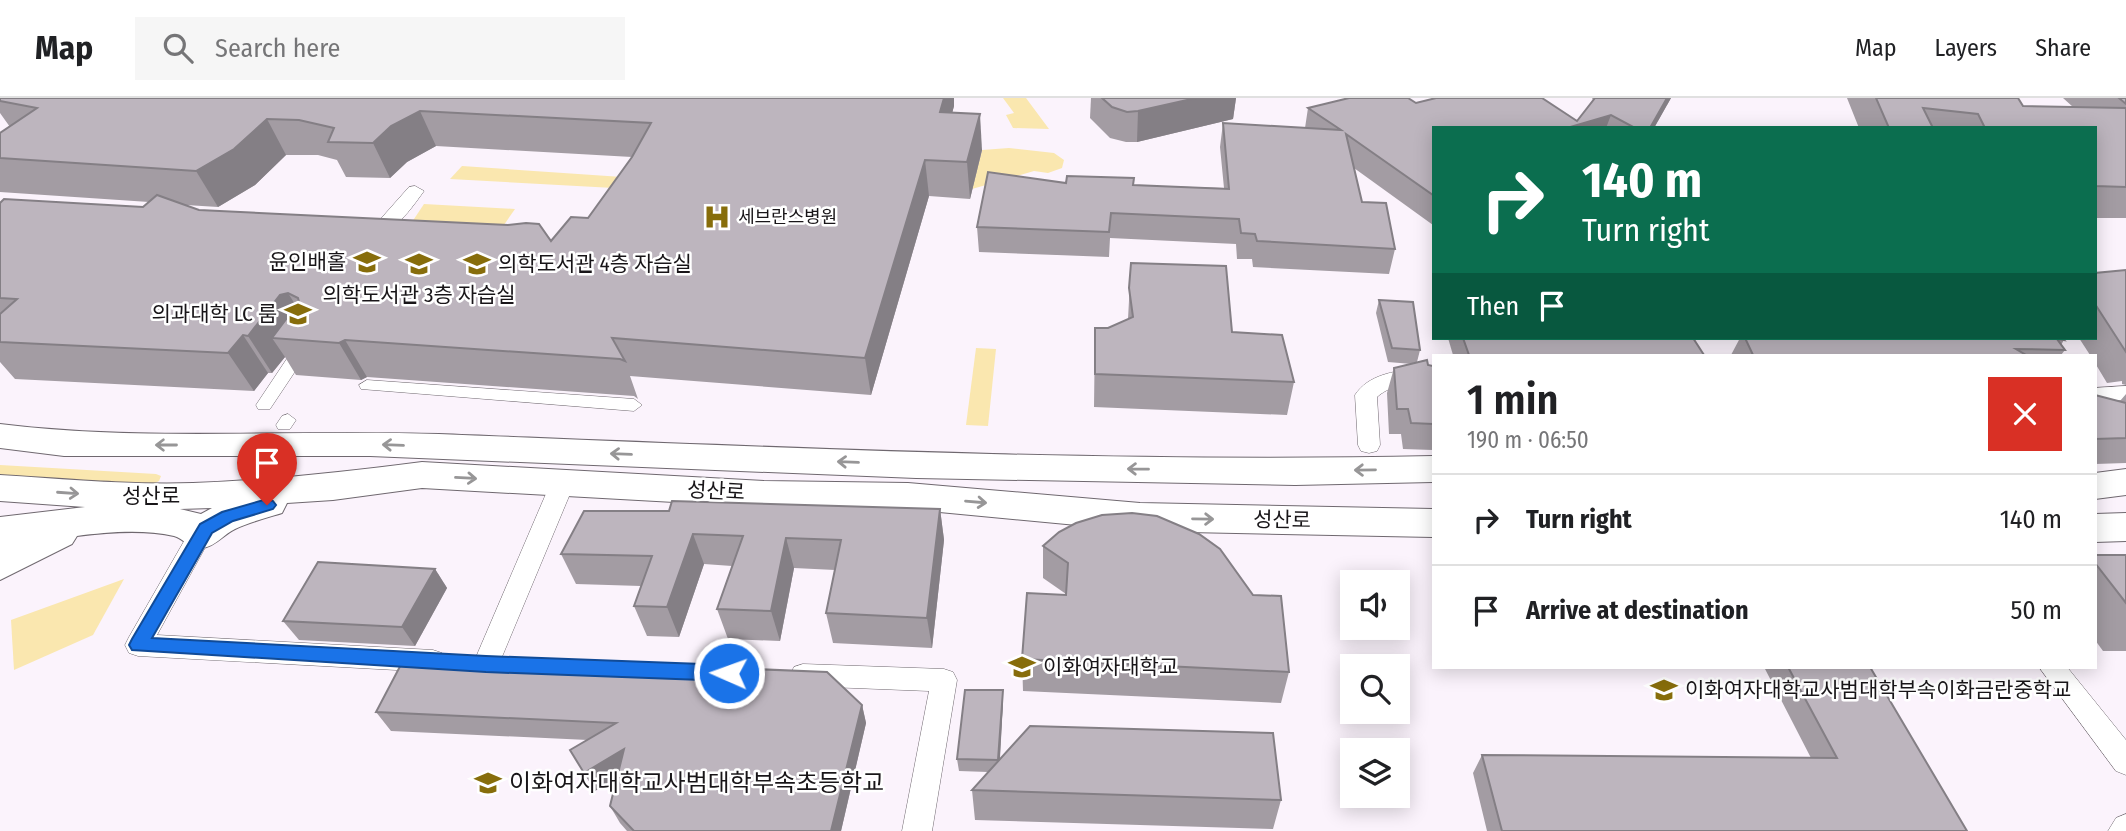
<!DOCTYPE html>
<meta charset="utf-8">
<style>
:root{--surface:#fff;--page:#f6f6f6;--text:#202124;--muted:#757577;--line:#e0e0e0}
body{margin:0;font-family:"Fira Sans Condensed","Noto Sans KR",sans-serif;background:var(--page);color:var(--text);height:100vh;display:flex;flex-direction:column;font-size:26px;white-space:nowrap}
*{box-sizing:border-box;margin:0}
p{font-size:23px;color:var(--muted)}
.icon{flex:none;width:38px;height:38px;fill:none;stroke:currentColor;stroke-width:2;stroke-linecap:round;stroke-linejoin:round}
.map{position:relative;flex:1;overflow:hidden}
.side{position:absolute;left:1432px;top:256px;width:665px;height:315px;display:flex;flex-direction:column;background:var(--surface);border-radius:0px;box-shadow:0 4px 18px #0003}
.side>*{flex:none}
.hud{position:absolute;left:1432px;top:28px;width:665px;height:214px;border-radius:0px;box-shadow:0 4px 18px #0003;background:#0b6e4f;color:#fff;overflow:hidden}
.fabs{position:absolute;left:1340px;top:472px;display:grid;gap:14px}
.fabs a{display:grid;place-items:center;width:70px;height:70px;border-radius:0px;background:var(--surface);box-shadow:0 4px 18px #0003;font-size:35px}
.pin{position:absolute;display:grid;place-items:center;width:60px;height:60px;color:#fff;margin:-72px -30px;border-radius:50% 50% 50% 0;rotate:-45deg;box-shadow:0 0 7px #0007}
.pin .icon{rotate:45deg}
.me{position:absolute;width:77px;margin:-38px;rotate:272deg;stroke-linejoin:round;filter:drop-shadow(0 0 5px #0008)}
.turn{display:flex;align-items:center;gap:24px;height:147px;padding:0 35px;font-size:32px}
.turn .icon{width:91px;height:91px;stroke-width:2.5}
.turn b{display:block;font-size:49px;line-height:60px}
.then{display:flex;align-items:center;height:66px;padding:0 35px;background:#0003;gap:14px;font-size:26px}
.round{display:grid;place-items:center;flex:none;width:74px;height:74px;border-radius:0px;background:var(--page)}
.summary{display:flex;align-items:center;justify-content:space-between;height:119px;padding:0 35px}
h1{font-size:42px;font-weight:600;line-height:52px}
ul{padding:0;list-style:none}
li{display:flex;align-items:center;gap:21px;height:91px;padding:0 35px;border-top:2px solid var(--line)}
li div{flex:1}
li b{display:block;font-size:26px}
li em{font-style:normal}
header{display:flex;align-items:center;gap:42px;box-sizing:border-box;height:98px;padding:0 35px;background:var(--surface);border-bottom:2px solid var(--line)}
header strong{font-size:33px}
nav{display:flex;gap:38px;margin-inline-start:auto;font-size:24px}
.search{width:490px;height:63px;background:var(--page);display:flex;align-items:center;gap:18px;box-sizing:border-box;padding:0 24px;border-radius:0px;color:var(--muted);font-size:26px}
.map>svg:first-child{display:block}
</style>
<header>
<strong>Map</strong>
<div class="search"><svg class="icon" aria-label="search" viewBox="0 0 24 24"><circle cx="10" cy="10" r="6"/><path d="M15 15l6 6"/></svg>Search here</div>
<nav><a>Map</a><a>Layers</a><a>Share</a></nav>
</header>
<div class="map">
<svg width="2126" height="733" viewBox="0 0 2126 733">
<rect width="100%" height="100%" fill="#fbf3fc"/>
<g fill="#fae7af">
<polygon points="1003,0 1026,0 1049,31 1013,30 1006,17 1014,15"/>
<polygon points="1009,50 1054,55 1064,62 1062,70 1048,75 1034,73 972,91 982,52"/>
<polygon points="462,68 637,80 632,91 450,81"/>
<polygon points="424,106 515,111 492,144 410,127"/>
<polygon points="976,250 996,251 988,328 966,327"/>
<polygon points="0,367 156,376 161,378 159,383 149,388 0,377"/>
<polygon points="124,481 93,537 14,572 11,522"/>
</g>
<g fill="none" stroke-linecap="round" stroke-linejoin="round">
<g stroke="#6f686f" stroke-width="1">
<g id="pedestrian">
<polygon points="304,243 312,248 270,311 258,311 256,307 298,244"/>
<polygon points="367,282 634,301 642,307 634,313 361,291 359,287"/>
<polygon points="288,316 296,322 290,331 278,331 276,327 282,318"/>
</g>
</g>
<g stroke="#6f686f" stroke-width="1">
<g id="minor">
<path d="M415 88 424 93C408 115 388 145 358 137L355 133 358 129 377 125 409 89Z"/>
<path d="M1415 271H1433V285C1413 285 1393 285 1377 299L1380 347 1377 353 1369 355 1361 353 1358 347 1355 297C1368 277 1394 273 1415 271Z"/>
<polygon points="2126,288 2126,302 2095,304 2095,290"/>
<polygon points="563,376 571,378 575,384 499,566 495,574 486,577 477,574 473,566 551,384 555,378"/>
<polygon points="200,428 209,431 212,437 157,537 433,552 442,555 446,563 442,571 433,574 138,558 129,555 125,547 129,539 191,431"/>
<polygon points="803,566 944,571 953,574 957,582 932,733 902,733 929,593 803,588 794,585 790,577 794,569"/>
<polygon points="2039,569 2067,569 2126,642 2126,677 2116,673"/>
<polygon points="2126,716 2126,733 2108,733 2116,720"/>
</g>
</g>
<g stroke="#6f686f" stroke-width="2">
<g id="primary">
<path d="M0 326C145 344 293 331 439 336 770 349 1102 365 1433 358V384L1295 387 916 380 370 358H64L0 350Z"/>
<path d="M422 364 764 383 908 385 1140 405 1433 411V439L1140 433 908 411 764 409 422 390 333 402 287 405 282 415C266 420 250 424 235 431 224 436 216 448 203 450 190 453 185 441 174 438 144 431 107 434 77 438L72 446 0 482V419L85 409 0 403V377C64 381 128 387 193 385 269 382 346 374 422 364ZM212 410 201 416 180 411Z"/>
<polygon points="2126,371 2126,397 2095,401 2095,375"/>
<polygon points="2126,415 2126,443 2095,444 2095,416"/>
</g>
</g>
<use href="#pedestrian" fill="#fff" fill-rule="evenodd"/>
<use href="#minor" fill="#fff" fill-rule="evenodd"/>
<use href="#primary" fill="#fff" fill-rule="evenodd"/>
</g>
<g fill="#a39ca3" fill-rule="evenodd">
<path d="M0 0H954V8L952 15 982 52 970 101 929 98 871 297 630 278 638 301 634 298 367 279 361 282 296 277 285 259 272 275H268L254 293 15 281 0 264V105L143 109 149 104 0 94V35L10 29 0 15ZM436 48 632 59 588 120 551 143 199 112 186 107 218 109 255 87 286 57H318L337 62 346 79 390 80 407 64Z"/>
<polygon points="1091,0 1236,0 1233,21 1137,44 1126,44 1110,40 1090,20"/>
<polygon points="1592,0 1671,0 1654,30 1433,30 1433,127 1354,70 1362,104 1395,151 1389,176 1253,169 1252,161 1237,161 1236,146 1110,140 1109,159 979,154 977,129 1066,85 1224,90 1220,49 1223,25 1305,30 1308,10 1416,5 1577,23 1593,2"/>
<polygon points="1847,0 2018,0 2023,8 2073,9 2063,0 2126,0 2126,120 2095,120 2095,30 1859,30"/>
<polygon points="1131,165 1232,234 1294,284 1287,317 1094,309 1095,230 1108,230 1128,221"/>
<polygon points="2126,172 2126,287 2122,286 2122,283 2107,285 2095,265 2095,257 2090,257 2079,240 2095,240 2095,175"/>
<polygon points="1379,202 1420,252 1417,264 1433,268 1433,352 1403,351 1401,336 1389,336 1387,295 1394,270 1412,266 1388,264 1376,215"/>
<polygon points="1448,240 1693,240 1704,257 1453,257"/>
<polygon points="1740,240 2062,240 2064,242 2061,247 2065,252 2061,257 1731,257"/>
<polygon points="2126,296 2126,365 2095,366 2095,297 2120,303"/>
<polygon points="940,411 944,442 932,550 833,545 826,515 835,472 794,470 780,543 728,541 717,511 732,468 704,466 679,539 647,538 634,508 641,488 576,486 561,456 669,413"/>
<polygon points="1043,448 1289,574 1281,605 1023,593 1022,561 1066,497 1066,496 1043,480"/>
<polygon points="2095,457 2126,457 2126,553 2103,553 2095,542"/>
<polygon points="435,471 447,490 415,548 299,542 283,523"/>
<polygon points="1764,569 1870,569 1967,733 1487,733 1473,675 1482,657 1811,660"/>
<polygon points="1003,592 1003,604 1000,661 1281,702 1273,731 975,722 972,692 988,674 959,673 957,661"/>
<polygon points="862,607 866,625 841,733 627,733 620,725 610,708 617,679 595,693 570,652 588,642 391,633 376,614"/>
</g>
<g fill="#847f85">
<polygon points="944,0 954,0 954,8 943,50 940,14"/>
<polygon points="1196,0 1236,0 1233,21 1137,44 1138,13"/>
<polygon points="1667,0 1671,0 1654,30 1650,30"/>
<polygon points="420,13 436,48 407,64 390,80 373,45 391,28"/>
<polygon points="980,16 982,52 970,101 967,64"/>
<polygon points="1611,17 1606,30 1567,30"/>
<polygon points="267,21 286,57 255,87 218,109 196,73"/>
<polygon points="925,62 929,98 871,297 865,260"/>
<polygon points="288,195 311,232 272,240 285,259 272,275 248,238 280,197"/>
<polygon points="243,237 268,275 254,293 228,255"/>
<polygon points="345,242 367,279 361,282 339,245"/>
<polygon points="940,411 944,442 932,550 927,520"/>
<polygon points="693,436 704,466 679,539 667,509"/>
<polygon points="786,440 794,470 780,543 771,513"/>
<polygon points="435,471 447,490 415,548 402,529"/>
<polygon points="1003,592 1003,604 999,674 998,662"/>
<polygon points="862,607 866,625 841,733 831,733"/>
<polygon points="624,651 633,669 595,693 584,675"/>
</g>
<g fill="#bdb5be" stroke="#847f85" stroke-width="2">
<polygon points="0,0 944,0 940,14 980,16 967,64 925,62 865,260 612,240 625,263 620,261 345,242 339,245 272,240 299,204 298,200 288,195 280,197 248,238 243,237 228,255 0,244 0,216 17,201 0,200 0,105 4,101 143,109 157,97 199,112 508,127 526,125 539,126 551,143 571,119 588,120 632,59 651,25 420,13 391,28 373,45 328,44 334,30 299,22 267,21 234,51 196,73 0,60 0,35 37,10 0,3"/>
<polygon points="1102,0 1196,0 1138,13 1127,14 1112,9"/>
<polygon points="1349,0 1408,0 1416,5 1436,0 1542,0 1577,23 1595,0 1667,0 1650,30 1635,30 1611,17 1567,30 1537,30 1535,29 1531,30 1433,30 1433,97 1346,36 1362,104 1386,105 1395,151 1257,143 1255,136 1241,135 1239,121 1111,115 1109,134 977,129 988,74 1066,85 1067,78 1134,80 1133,87 1229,91 1223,25 1341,32 1308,10"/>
<polygon points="1876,0 2018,0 2023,8 2126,10 2126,89 2095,88 2095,30 1985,30 1978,16 1923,10 1933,30 1889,30"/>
<polygon points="2119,0 2126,0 2126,6"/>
<polygon points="1131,165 1226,168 1232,234 1282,237 1294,284 1095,276 1095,230 1108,230 1133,219 1129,190"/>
<polygon points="2126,172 2126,254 2095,206 2095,175"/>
<polygon points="1379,202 1413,204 1420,252 1392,250"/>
<polygon points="1463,240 1693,240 1704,257 1469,257"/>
<polygon points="1745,240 2062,240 2064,242 2057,241 2065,252 2016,251 2026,257 1753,257"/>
<polygon points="1427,262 1428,267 1433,268 1433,326 1411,325 1408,311 1397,311 1394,270"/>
<polygon points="2095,297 2126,305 2126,340 2095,341"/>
<polygon points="672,403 940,411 927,520 826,515 841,442 786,440 771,513 717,511 743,438 693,436 667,509 634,508 652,458 561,456 584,413 669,413"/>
<polygon points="1132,415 1157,418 1199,436 1220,451 1253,497 1281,498 1289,574 1022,561 1027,495 1066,497 1068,465 1043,448 1059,434 1076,425 1102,417"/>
<polygon points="2095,457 2126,457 2126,505 2095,465"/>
<polygon points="318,464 435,471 402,529 283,523"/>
<polygon points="406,557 827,574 862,607 831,733 634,733 610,708 624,651 584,675 570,652 616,625 376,614"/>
<polygon points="1788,569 1870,569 1967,733 1502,733 1482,657 1837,660"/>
<polygon points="965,592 1003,592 998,662 957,661"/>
<polygon points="1030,628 1273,635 1281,702 972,692"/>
</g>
<defs><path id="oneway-shaft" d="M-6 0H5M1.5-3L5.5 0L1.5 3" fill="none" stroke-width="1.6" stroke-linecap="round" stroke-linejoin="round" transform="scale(1.75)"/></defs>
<g stroke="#979697">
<use href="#oneway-shaft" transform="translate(166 347) rotate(-180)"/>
<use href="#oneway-shaft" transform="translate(393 347) rotate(-178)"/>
<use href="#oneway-shaft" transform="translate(621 356) rotate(-178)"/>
<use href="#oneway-shaft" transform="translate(848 364) rotate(-178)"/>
<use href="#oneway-shaft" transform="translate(1138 371) rotate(-179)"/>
<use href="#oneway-shaft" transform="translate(1365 372) rotate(179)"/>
<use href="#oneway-shaft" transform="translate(466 380) rotate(3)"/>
<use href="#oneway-shaft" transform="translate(68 395) rotate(4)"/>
<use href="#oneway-shaft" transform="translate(976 404) rotate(5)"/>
<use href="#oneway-shaft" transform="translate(1203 421) rotate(1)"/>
</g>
<polygon fill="#1a73e8" stroke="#114b97" stroke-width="2" points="267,401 273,403 276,407 273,411 233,423 212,435 152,540 486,558 729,567 735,569 738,575 735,580 729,583 486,574 132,552 129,547 132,541 200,426 222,414"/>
<defs>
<g id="hospital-bare" transform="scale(2.1)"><path d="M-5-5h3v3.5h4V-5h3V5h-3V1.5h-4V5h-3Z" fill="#876d0b" stroke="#fff" stroke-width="2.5" paint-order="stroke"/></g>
<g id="university-bare" transform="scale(2.1)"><path d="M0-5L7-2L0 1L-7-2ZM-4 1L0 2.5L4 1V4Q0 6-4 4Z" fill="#876d0b" stroke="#fff" stroke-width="2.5" paint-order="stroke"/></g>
<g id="school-bare" transform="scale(2.1)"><path d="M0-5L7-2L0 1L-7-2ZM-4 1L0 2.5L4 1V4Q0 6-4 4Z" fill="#876d0b" stroke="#fff" stroke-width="2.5" paint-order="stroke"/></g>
</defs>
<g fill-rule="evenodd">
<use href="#hospital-bare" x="717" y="119"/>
<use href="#university-bare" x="367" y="164"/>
<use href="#university-bare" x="419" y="166"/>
<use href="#university-bare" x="477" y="166"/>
<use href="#university-bare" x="298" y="216"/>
<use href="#university-bare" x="1022" y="569"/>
<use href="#school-bare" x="1664" y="592"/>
<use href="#school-bare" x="488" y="685"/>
</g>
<g text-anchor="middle" stroke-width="5" stroke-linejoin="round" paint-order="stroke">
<g font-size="18" fill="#181518" stroke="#fff" text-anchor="start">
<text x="738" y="125">세브란스병원</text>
</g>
<g font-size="21" fill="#181518" stroke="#fff" text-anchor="start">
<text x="346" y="171" text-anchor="end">윤인배홀</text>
<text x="498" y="173">의학도서관 4층 자습실</text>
<text x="419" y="204" text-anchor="middle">의학도서관 3층 자습실</text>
<text x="277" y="223" text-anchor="end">의과대학 LC 룸</text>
<text x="1043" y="576">이화여자대학교</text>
<text x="1685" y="599">이화여자대학교사범대학부속이화금란중학교</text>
</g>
<g font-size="21" fill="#181518" stroke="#fff">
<text transform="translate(716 393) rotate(3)" y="7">성산로</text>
<text x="151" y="405">성산로</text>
<text transform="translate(1282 422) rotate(1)" y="7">성산로</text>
</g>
<g font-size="24" fill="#181518" stroke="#fff" text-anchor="start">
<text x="509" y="693">이화여자대학교사범대학부속초등학교</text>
</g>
</g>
</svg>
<div class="fabs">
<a><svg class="icon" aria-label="sound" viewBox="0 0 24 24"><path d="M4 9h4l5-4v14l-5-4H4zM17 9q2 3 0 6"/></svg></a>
<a><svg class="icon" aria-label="search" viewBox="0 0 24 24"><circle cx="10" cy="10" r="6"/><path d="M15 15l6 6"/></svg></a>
<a><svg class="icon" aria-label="layers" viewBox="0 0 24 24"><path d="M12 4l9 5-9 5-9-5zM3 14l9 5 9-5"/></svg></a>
</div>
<div class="pin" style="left:267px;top:407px;background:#d93025"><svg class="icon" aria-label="arrive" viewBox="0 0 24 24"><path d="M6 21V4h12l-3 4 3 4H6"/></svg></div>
<svg class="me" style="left:729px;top:575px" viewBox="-20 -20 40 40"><circle r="17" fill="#1a73e8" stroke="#fff" stroke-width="3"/><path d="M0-11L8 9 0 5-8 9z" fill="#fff"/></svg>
<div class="hud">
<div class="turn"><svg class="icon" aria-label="right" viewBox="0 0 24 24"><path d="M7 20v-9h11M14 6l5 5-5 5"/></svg><div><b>140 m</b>Turn right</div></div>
<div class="then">Then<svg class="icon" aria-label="arrive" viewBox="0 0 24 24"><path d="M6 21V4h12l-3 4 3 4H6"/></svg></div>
</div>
<section class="side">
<div class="summary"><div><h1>1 min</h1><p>190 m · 06:50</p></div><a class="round" style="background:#d93025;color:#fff"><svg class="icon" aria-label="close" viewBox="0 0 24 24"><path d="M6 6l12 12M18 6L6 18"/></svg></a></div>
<ul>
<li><svg class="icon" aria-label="right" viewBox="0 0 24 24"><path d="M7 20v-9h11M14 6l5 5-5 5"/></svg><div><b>Turn right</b></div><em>140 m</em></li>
<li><svg class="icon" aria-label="arrive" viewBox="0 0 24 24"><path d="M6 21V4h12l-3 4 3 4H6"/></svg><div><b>Arrive at destination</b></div><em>50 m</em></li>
</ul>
</section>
</div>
